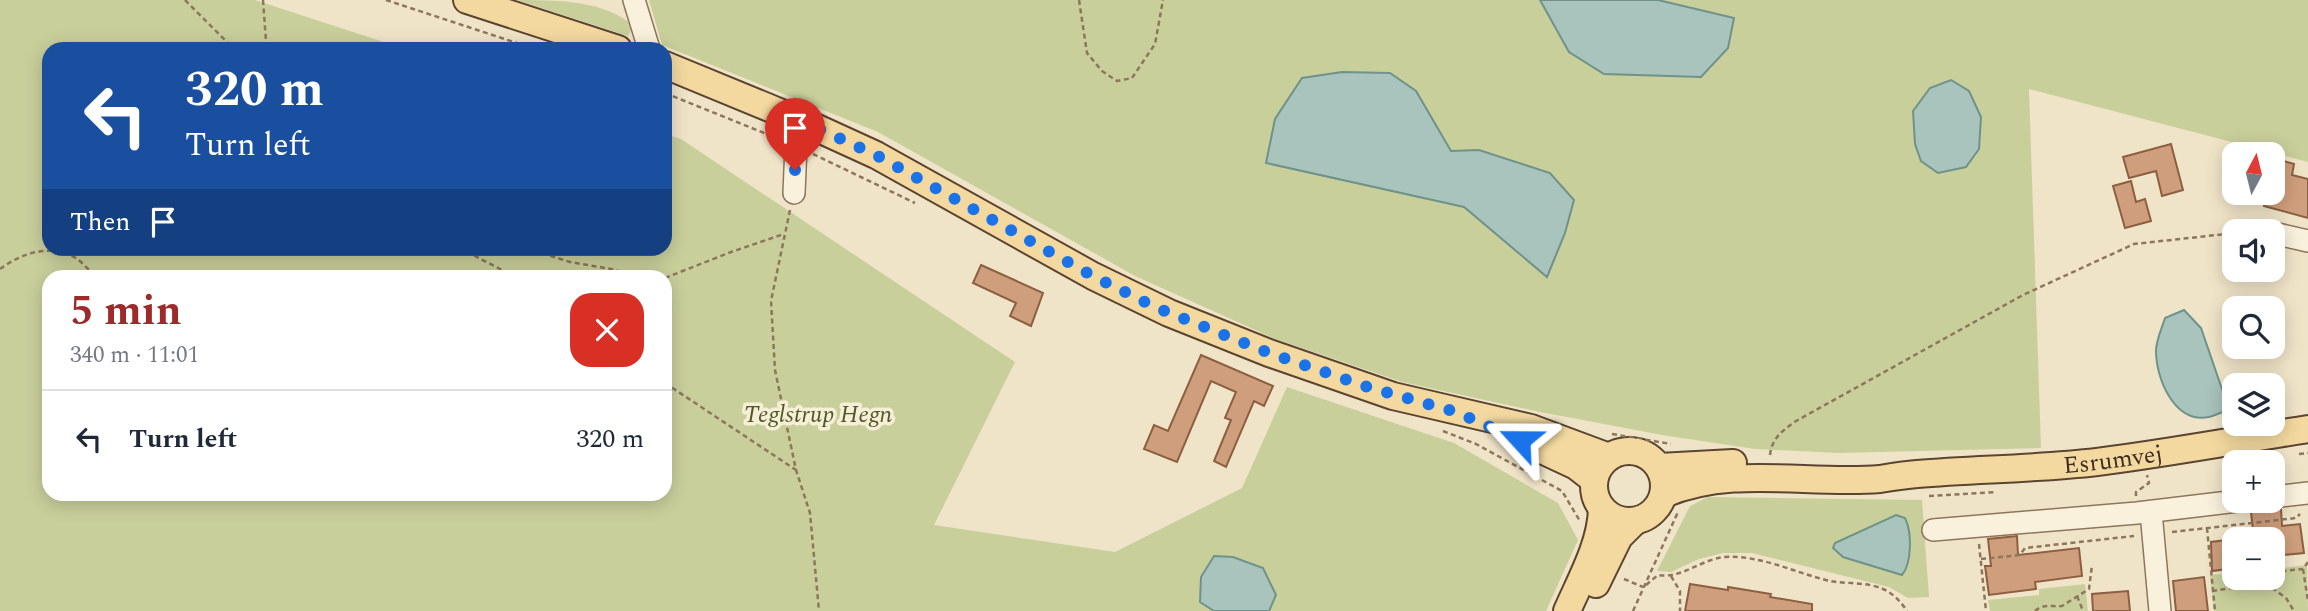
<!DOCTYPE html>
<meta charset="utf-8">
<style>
:root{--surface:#fff;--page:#f6f6f7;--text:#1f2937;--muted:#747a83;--line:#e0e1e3;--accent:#9e2a2b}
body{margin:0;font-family:Spectral,serif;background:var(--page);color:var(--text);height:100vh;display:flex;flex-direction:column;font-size:26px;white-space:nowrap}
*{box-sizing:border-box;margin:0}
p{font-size:23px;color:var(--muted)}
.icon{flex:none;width:38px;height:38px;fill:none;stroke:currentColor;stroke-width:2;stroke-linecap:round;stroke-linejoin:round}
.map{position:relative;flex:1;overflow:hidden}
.sheet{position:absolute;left:42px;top:270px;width:630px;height:231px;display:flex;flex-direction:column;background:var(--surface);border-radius:21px;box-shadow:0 4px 18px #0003}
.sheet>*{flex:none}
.guide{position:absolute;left:42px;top:42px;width:630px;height:214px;border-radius:21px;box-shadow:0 4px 18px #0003;background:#1a4fa0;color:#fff;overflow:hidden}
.needle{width:46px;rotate:7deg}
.buttons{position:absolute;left:2222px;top:142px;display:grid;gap:14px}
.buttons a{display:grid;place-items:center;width:63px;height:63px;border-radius:14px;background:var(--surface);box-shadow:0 4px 18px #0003;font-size:35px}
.pin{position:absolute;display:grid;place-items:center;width:60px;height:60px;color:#fff;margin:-72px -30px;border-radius:50% 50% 50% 0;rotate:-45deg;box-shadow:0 0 7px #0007}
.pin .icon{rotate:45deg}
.me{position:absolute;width:77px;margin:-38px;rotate:294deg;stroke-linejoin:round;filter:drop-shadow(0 0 5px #0008)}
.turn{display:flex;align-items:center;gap:24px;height:147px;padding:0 28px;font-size:32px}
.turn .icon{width:91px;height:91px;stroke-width:2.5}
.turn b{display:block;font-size:49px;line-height:60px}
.then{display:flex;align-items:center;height:66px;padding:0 28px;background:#0003;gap:14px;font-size:26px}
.round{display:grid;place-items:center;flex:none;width:74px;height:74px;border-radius:21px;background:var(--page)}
.summary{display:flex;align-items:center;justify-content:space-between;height:119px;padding:0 28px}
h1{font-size:42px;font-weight:700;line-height:52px;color:var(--accent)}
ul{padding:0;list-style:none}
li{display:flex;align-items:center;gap:21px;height:98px;padding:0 28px;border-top:2px solid var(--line)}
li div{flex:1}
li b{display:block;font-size:26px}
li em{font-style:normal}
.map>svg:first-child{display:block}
</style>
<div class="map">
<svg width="2308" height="611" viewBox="0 0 2308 611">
<rect width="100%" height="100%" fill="#f0e4c8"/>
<g fill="#c9cf9b" fill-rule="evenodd">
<path d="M0 0H255L405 49H49V248H665V134L681 139 1015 362 934 525 1115 552 1242 488 1287 387 1454 443 1558 503 1578 540 1546 611H0ZM49 276H665V494H49Z"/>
<path d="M517 0C554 0 606 0 633 26L628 36Z"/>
<path d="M649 0H2308V162L2029 89 2041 448 1839 453 1755 449 1662 435 1535 411 1402 382 1273 338 1135 276 878 132 662 45ZM1390 73 1416 91 1451 151 1546 276 1464 207 1266 163Z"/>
<polygon points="1708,497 1922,500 1929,597 1908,598 1889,587 1752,553 1723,553 1699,559 1671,572 1657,571 1690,506"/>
<polygon points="2307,565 2308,611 2214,611 2210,575 2235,573 2235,578 2273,578 2273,569"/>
<polygon points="2085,584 2088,611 1990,611 1988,600 2039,595 2039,589"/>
</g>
<g fill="#a9c4bc" stroke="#6f938a" stroke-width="2">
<polygon points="1540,0 1658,0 1734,18 1728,48 1701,77 1604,74 1569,52"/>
<polygon points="1342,72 1390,73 1416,91 1451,151 1479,150 1550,173 1574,200 1565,233 1547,277 1464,207 1266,163 1275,119 1302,78"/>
<polygon points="1951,80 1969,91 1981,117 1979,149 1966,167 1938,173 1921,161 1915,144 1913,111 1930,88"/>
<path d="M2184 310 2201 328 2223 392 2225 411C2220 413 2214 416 2209 417 2174 424 2156 378 2156 351 2156 340 2162 328 2165 318Z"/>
<path d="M1896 515 1905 518C1912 532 1912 563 1902 575L1843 557 1833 548 1835 543Z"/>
<polygon points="1214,556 1233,557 1263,568 1276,595 1269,611 1214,611 1200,602 1201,577"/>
</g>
<g fill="#cf9f7d" stroke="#8d5f41" stroke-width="2">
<polygon points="2171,144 2183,190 2162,196 2156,171 2129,178 2123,157"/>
<polygon points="2280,160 2294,164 2292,175 2308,179 2308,218 2264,206 2268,192 2273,192 2273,171 2277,172"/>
<polygon points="2131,181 2136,202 2145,199 2151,221 2125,228 2113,186"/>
<polygon points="981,265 1043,293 1031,326 1010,316 1016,303 973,283"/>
<polygon points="1201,355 1273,386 1264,406 1254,401 1226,467 1214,461 1231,420 1225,418 1236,392 1211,381 1177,462 1144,449 1154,425 1168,431"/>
<polygon points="2261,501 2268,509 2281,509 2282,526 2300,524 2304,553 2273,556 2273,539 2254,539 2251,512"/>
<polygon points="2017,536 2018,555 2079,548 2082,576 2035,582 2036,589 1989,595 1985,566 1991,566 1988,539"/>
<polygon points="2235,539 2235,568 2212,571 2211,542"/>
<polygon points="2204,577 2208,611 2176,611 2173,581"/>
<polygon points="1690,584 1728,590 1728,587 1771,594 1770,597 1812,604 1812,611 1685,611"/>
<polygon points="2128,591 2130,611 2093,611 2092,594"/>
</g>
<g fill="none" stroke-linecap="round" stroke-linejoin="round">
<g stroke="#8d765c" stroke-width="24">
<g id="minor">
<polyline points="634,0 649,49"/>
<polyline points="794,193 796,146 806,123"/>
<polyline points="2273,233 2308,241"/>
<polyline points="2273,497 2308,493"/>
<polyline points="2151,512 2160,611"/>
<polyline points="1933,530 2137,513 2246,500"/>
</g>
</g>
<g stroke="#5b4430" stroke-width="30">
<g id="major">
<polyline points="467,0 618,49"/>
<polyline points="665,65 806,123 876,155 1093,276 1169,313 1269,353 1393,396 1531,428 1609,457"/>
<polyline points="1531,445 1576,466 1594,480"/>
<circle cx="1629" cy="486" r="35"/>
<polyline points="1659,467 1733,463"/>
<path id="s1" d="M1664 494C1733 465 1807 485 1880 479 1892 477 1904 475 1917 474 1977 469 2037 469 2097 462 2168 453 2238 440 2308 429"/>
<polyline points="1596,584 1619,537 1635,521"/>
<path d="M1567 611C1581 579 1601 544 1602 509"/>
</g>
</g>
<g stroke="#8d765c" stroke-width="2.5" stroke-dasharray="5 3.5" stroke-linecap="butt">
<polyline points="185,0 234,49"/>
<polyline points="263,0 266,41 270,49"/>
<polyline points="386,0 535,49"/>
<polyline points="1079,0 1087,53 1102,71 1117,81 1132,78 1155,44 1163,0"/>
<polyline points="665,93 779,139"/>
<polyline points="813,154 915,203"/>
<polyline points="790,210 771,301 775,370 796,470 810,513 819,611"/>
<polyline points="459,248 514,276"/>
<polyline points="526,248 570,262 611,269 636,276"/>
<path d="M0 269C22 253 49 244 74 257 82 261 89 271 95 276"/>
<polyline points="665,278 731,252 784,234"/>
<polyline points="665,383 796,470"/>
<polyline points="1443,431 1476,444 1562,491 1580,521"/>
<polyline points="1612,434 1671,444"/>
<polyline points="2299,454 2308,453"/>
<path d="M1770 455C1772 438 1782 431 1796 421L2023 295 2134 244 2235 233"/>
<polyline points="1929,496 1996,492"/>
<polyline points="2136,496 2136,492 2149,483 2147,475"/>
<polyline points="2207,528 2215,611"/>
<polyline points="2172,532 2296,518 2300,514"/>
<polyline points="1979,544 1986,611"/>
<polyline points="1981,559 2020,555 2025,548 2134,536"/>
<polyline points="2308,562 2303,569 2308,601"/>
<polyline points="2273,572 2303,569"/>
<polyline points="1671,576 1680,591 1680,611"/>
<polyline points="1624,579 1643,587"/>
<polyline points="2265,583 2286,598 2294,611"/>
<path d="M1646 585 1658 575C1682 579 1701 559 1725 557 1762 555 1795 573 1830 581 1847 584 1868 582 1883 589 1894 594 1901 602 1907 611"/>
<polyline points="2212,591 2265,583 2268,578"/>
<polyline points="2077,596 2083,611"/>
<polyline points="1633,611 1678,512"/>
<path d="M2035 611C2045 603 2051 607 2062 606L2089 589 2092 565"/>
</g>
<use href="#minor" stroke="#faf1dc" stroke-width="21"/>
<use href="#major" stroke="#f3d9a0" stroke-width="26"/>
</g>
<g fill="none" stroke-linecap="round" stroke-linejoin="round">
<polyline stroke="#1a73e8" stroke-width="12" stroke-dasharray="0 21.6" points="795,170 796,146 806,123 876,155 1093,276 1155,307 1269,353 1368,387 1456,412 1520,440"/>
</g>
<g text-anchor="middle" stroke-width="7" stroke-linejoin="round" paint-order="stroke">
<g font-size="24" font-style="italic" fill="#4d5a26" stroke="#f7eed8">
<text x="818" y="422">Teglstrup Hegn</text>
</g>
<g font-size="24" fill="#3d2e20" stroke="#f7eed8">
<text dy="8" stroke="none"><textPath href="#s1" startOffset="452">Esrumvej</textPath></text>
</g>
</g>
</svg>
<div class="buttons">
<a><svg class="needle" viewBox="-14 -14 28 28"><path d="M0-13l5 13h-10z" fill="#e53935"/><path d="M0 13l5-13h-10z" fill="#747a83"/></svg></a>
<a><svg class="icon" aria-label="sound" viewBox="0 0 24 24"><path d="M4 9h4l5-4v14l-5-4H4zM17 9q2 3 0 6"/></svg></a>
<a><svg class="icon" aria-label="search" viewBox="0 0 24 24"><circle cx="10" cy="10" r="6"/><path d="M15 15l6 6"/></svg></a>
<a><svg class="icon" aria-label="layers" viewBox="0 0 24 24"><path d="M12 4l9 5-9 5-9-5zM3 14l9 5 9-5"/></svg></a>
<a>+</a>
<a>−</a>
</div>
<div class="pin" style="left:795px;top:170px;background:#d93025"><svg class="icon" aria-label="arrive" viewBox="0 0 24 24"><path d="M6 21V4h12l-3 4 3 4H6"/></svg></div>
<svg class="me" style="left:1520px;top:440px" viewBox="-20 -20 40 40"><path d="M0-17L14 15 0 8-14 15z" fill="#1a73e8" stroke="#fff" stroke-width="4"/></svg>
<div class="guide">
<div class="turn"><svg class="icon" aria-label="left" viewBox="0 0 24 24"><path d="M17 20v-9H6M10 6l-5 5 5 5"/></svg><div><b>320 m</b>Turn left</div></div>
<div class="then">Then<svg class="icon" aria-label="arrive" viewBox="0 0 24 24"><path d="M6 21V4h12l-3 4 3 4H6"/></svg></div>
</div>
<section class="sheet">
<div class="summary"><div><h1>5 min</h1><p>340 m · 11:01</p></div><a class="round" style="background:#d93025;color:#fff"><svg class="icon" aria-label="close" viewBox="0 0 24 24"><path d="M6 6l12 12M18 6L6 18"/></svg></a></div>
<ul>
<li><svg class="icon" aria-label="left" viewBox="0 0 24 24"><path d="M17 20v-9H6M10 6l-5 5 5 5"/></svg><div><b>Turn left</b></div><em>320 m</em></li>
</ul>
</section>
</div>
